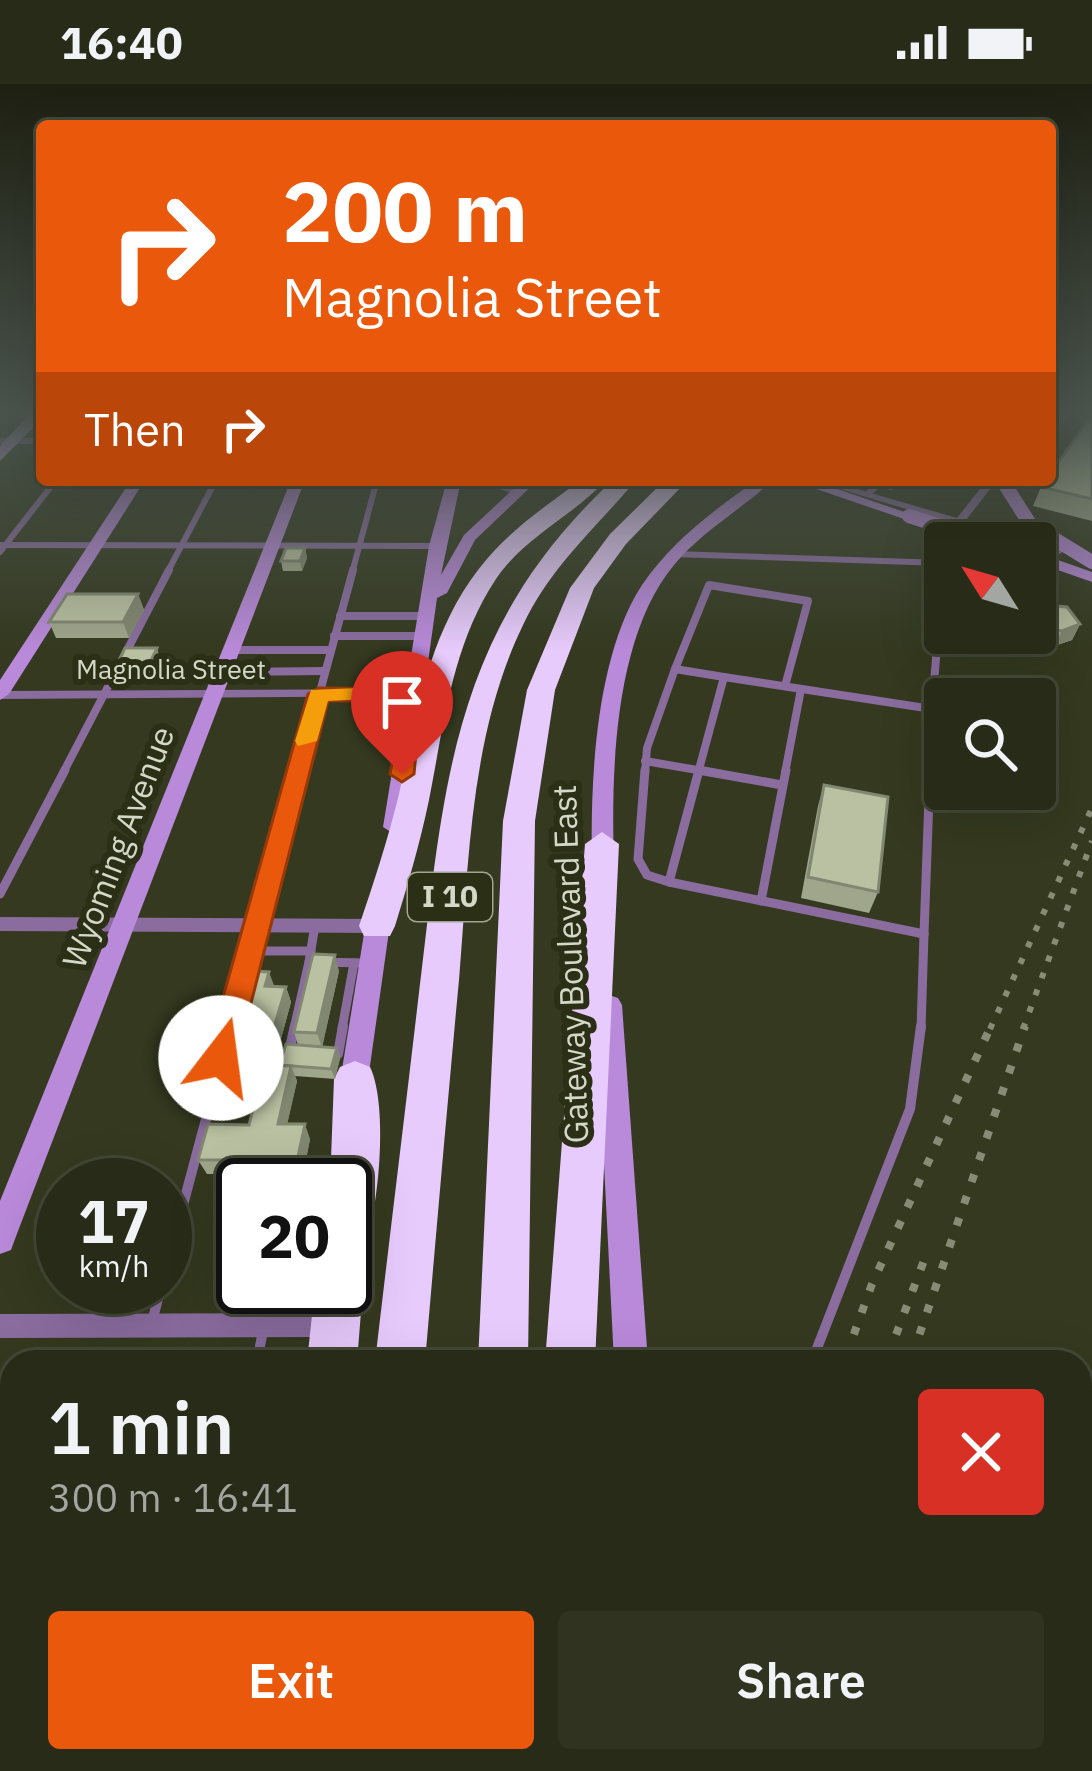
<!DOCTYPE html>
<meta charset="utf-8">
<style>
:root{--surface:#272b17;--page:#2f3320;--text:#f1f3f6;--muted:#a4a7a1;--line:#434736;--accent:#ea580c}
body{margin:0;font-family:"IBM Plex Sans",sans-serif;background:var(--page);color:var(--text);height:100vh;display:flex;flex-direction:column;font-size:45px;white-space:nowrap}
*{box-sizing:border-box;margin:0}
p{font-size:39px;color:var(--muted)}
.icon{flex:none;width:66px;height:66px;fill:none;stroke:currentColor;stroke-width:2;stroke-linecap:round;stroke-linejoin:round}
.map{position:relative;flex:1;overflow:hidden}
.panel{position:absolute;left:0px;top:1266px;width:1092px;height:423px;display:flex;flex-direction:column;background:var(--surface);border-radius:36px 36px 0 0;box-shadow:0 12px 48px #0002,0 0 0 3px var(--line)}
.panel>*{flex:none}
.banner{position:absolute;left:36px;top:36px;width:1020px;height:366px;border-radius:12px;box-shadow:0 12px 48px #0002,0 0 0 3px var(--line);background:#ea580c;color:#fff;overflow:hidden}
.needle{width:78px;rotate:307deg}
.fabs{position:absolute;left:924px;top:438px;display:grid;gap:24px}
.fabs a{display:grid;place-items:center;width:132px;height:132px;border-radius:12px;background:var(--surface);box-shadow:0 12px 48px #0002,0 0 0 3px var(--line);font-size:60px}
.speed{position:absolute;left:36px;top:1074px;display:flex;gap:24px;font-size:60px;font-weight:700;text-align:center}
.speed>*{display:grid;place-content:center;width:156px;height:156px;border-radius:50%;background:var(--surface);box-shadow:0 12px 48px #0002,0 0 0 3px var(--line);line-height:1}
.speed small{font-size:30px;font-weight:400}
.speed .limit{border:6px solid #111;border-radius:18px;background:#fff;color:#111}
.pin{position:absolute;display:grid;place-items:center;width:102px;height:102px;color:#fff;margin:-123px -51px;border-radius:50% 50% 50% 0;rotate:-45deg;box-shadow:0 0 12px #0007}
.pin .icon{rotate:45deg}
.me{position:absolute;width:132px;margin:-66px;rotate:15deg;stroke-linejoin:round;filter:drop-shadow(0 0 9px #0008)}
.turn{display:flex;align-items:center;gap:42px;height:252px;padding:0 48px;font-size:54px}
.turn .icon{width:156px;height:156px;stroke-width:2.5}
.turn b{display:block;font-size:84px;line-height:102px}
.then{display:flex;align-items:center;height:114px;padding:0 48px;background:#0003;gap:24px;font-size:45px}
.round{display:grid;place-items:center;flex:none;width:126px;height:126px;border-radius:12px;background:var(--page)}
.summary{display:flex;align-items:center;justify-content:space-between;height:204px;padding:0 48px}
h1{font-size:72px;font-weight:600;line-height:90px}
.action{display:flex;gap:24px;margin-top:auto;padding:24px 48px}
.action a{flex:1;height:138px;border-radius:12px;background:var(--accent);color:#fff;font-size:48px;font-weight:600;line-height:138px;text-align:center}
.action a+a{background:var(--page);color:var(--text)}
.status{display:flex;justify-content:space-between;align-items:center;height:84px;padding:0 60px;background:var(--surface);direction:ltr}
.status svg{height:33px;fill:currentColor}
.map>svg:first-child{display:block}
</style>
<div class="status"><b>16:40</b><svg viewBox="0 0 49 12"><path d="M0 12V9h3v3zM5 12V6h3v6zM10 12V3h3v9zM15 12V0h3v12zM26 1h20v11H26zM47 4h2v5h-2z"/></svg></div>
<div class="map">
<svg width="1092" height="1687" viewBox="0 0 1092 1687">
<rect width="100%" height="100%" fill="#34391f"/>
<g fill="none" stroke-linecap="round" stroke-linejoin="round">
<g stroke="#8a6c9f" stroke-width="6">
<polyline points="454,396 485,397 515,407"/>
<polyline points="881,400 891,403 899,396"/>
<polyline points="867,410 885,396"/>
<polyline points="0,468 56,396"/>
<polyline points="672,470 943,479"/>
<polyline points="167,489 216,396"/>
<polyline points="352,489 377,396"/>
<polyline points="943,489 944,476"/>
</g>
<g stroke="#8a6c9f" stroke-width="8">
<polyline points="340,532 424,532"/>
<polyline points="334,552 425,552"/>
<polyline points="231,566 330,566"/>
<polyline points="675,585 709,501 808,517 785,602"/>
<polyline points="223,588 325,587"/>
<polyline points="932,625 943,486"/>
<polyline points="645,677 715,689"/>
<polyline points="63,689 169,486"/>
<polyline points="298,689 353,486"/>
<polyline points="645,689 647,664 675,585 724,593"/>
<polyline points="698,689 724,593 932,625 930,689"/>
<polyline points="785,689 801,605"/>
</g>
<g stroke="#8a6c9f" stroke-width="9">
<polyline points="645,686 638,775 647,791 669,798"/>
<polyline points="698,686 782,701"/>
<polyline points="699,686 669,798 924,850"/>
<polyline points="0,810 65,686"/>
<polyline points="761,817 786,686"/>
<polyline points="315,841 309,878 369,879"/>
<polyline points="924,850 930,686"/>
<polyline points="249,867 311,867"/>
<polyline points="230,945 299,686"/>
<polyline points="294,945 309,878"/>
<polyline points="342,945 354,879"/>
<polyline points="921,945 924,850"/>
</g>
<g stroke="#8a6c9f" stroke-width="10">
<polyline points="338,970 343,942"/>
<polyline points="221,974 276,975 289,967 295,942"/>
<polyline points="165,1188 231,942"/>
<polyline points="152,1238 161,1203"/>
<polyline points="258,1272 264,1242"/>
<polyline points="814,1272 910,1025 921,942"/>
</g>
<g stroke="#8a6c9f" stroke-width="14">
<polyline points="257,1278 259,1269"/>
<polyline points="812,1278 816,1269"/>
<polyline points="0,1345 8,1321"/>
<polyline points="0,1390 12,1390"/>
<polyline points="181,1687 183,1677"/>
</g>
<g fill="#8a6c9f" fill-rule="evenodd">
<polygon points="1060,331 1070,331 1050,349 1050,341"/>
<rect x="0" y="354" width="42" height="6"/>
<polygon points="810,396 826,396 957,434 987,396 997,396 966,436 1064,467 1058,471 1035,464 1035,459 1019,459"/>
<polygon points="0,458 437,459 443,462 437,465 0,464"/>
<polygon points="415,605 422,609 420,612 0,615 0,607"/>
<polygon points="0,833 377,835 386,842 377,849 0,847"/>
<polygon points="313,1229 322,1232 325,1241 322,1250 313,1253 0,1254 0,1230"/>
</g>
<g fill="#b989da" fill-rule="evenodd">
<polygon points="131,396 145,396 9,610 0,616 0,596"/>
<polygon points="291,396 305,396 15,1155 11,1166 0,1170 0,1117"/>
<polygon points="447,396 461,396 441,491 464,451 523,396 538,396 475,456 447,509 437,514 405,743 394,750 383,743 429,462"/>
<path d="M757 396H773C741 426 702 447 674 481 614 553 611 688 614 778L603 786 595 784 592 778C590 696 596 571 642 501 672 457 714 426 757 396Z"/>
<polygon points="790,396 811,396 916,432 904,435"/>
<polygon points="1035,468 1092,488 1092,498 1035,478"/>
<polygon points="381,810 393,819 366,1010 362,1019 352,1022 342,1019 338,1010 369,819"/>
<polygon points="609,911 618,914 622,921 648,1278 614,1278 596,921 600,914"/>
<polygon points="232,1677 274,1677 273,1687 231,1687"/>
<rect x="635" y="1677" width="42" height="10"/>
</g>
<polygon fill="#d7a6f9" fill-rule="evenodd" points="29,331 42,331 42,335 0,377 0,362"/>
<g fill="#e8cbfd" fill-rule="evenodd">
<path d="M581 396H606C572 433 525 452 496 495 452 561 444 640 429 716 420 759 408 800 395 842L390 852H364L359 842C374 798 388 755 399 710 416 633 428 551 478 486 506 449 544 423 581 396Z"/>
<path d="M613 396H636C596 444 552 481 524 539 470 649 469 777 459 896 447 1023 436 1151 425 1278H375C389 1158 404 1037 418 917 444 708 448 549 613 396Z"/>
<polygon points="665,396 688,396 626,460 594,504 555,606 535,737 528,1278 478,1278 503,737 527,606 570,504 610,450"/>
<polygon points="602,748 619,760 595,1278 545,1278 585,760"/>
<path d="M355 977 370 983C389 1022 379 1133 361 1173L345 1180V1101H330L334 995 340 983Z"/>
<polygon points="345,1181 356,1186 363,1203 357,1278 307,1278 315,1203 345,1203"/>
<polygon points="271,1677 389,1677 388,1687 270,1687"/>
<polygon points="459,1677 569,1677 568,1687 458,1687"/>
</g>
<g stroke="#888c77" stroke-width="6" stroke-dasharray="6 12" stroke-linecap="butt">
<polyline points="990,945 1092,724"/>
<polyline points="1023,945 1092,757"/>
</g>
<g stroke="#888c77" stroke-width="8" stroke-dasharray="8 15" stroke-linecap="butt">
<polyline points="846,1272 872,1200 991,942"/>
<polyline points="888,1272 928,1166"/>
<polyline points="912,1272 1025,942"/>
</g>
<g stroke="#888c77" stroke-width="9" stroke-dasharray="9 20" stroke-linecap="butt">
<polyline points="844,1278 847,1269"/>
<polyline points="886,1278 890,1269"/>
<polyline points="910,1278 913,1269"/>
<polyline points="826,1677 826,1687"/>
<polyline points="775,1687 776,1677"/>
<polyline points="798,1687 799,1677"/>
<polyline points="848,1687 849,1677"/>
</g>
<g stroke="#b989da" stroke-width="14">
<polyline points="1002,396 1030,440 1092,478"/>
<polyline points="909,432 992,459"/>
</g>
</g>
<g fill="#a0a68b">
<polygon points="1092,331 1092,437 1033,422 1041,403"/>
<polygon points="305,464 307,474 302,487 283,487 281,477"/>
<polygon points="138,510 144,526 129,554 56,554 49,538"/>
<polygon points="1035,520 1080,540 1072,556 1054,562 1036,559 1023,549 1035,549"/>
<polygon points="157,564 160,575 151,596 119,596 115,585"/>
<polygon points="824,701 878,808 869,829 801,814 818,722"/>
<polygon points="339,887 322,963 337,964 340,974 335,995 295,992 297,997 287,1040 310,1055 303,1091 280,1091 243,1101 243,1134 237,1134 229,1120 236,1090 207,1090 198,1076 249,1041 279,982 298,961 294,948"/>
<polygon points="275,902 286,903 291,918 279,962 240,961 234,946"/>
</g>
<g fill="#828771">
<polygon points="305,464 307,474 302,487 300,477"/>
<polygon points="138,510 144,526 129,554 123,538"/>
<polygon points="1080,540 1072,556 1054,562 1062,547"/>
<polygon points="157,564 160,575 151,596 147,585"/>
<polygon points="335,871 339,887 322,964 317,949"/>
<polygon points="269,888 275,904 265,902"/>
<polygon points="286,903 291,918 279,962 273,947"/>
<polygon points="337,964 340,974 335,995 331,985"/>
<polygon points="291,982 297,997 284,1054 278,1040"/>
<polygon points="305,1040 310,1055 303,1091 297,1077"/>
<polygon points="274,1077 280,1091 278,1101 269,1101"/>
<polygon points="147,1677 165,1677 163,1687 145,1687"/>
</g>
<g fill="#bac1a2" stroke="#828771" stroke-width="3">
<polygon points="1092,331 1092,415 1041,403 1046,396 1050,396 1050,390"/>
<polygon points="286,464 305,464 300,477 281,477"/>
<polygon points="67,510 138,510 123,538 49,538"/>
<polygon points="1035,520 1067,523 1080,540 1062,547 1043,543 1035,537"/>
<polygon points="125,564 157,564 147,585 115,585"/>
<polygon points="824,701 888,713 878,808 808,793"/>
<polygon points="313,870 335,871 317,949 294,948"/>
<polygon points="253,887 269,888 265,902 286,903 273,947 234,946"/>
<polygon points="286,960 337,964 331,985 279,981"/>
<polygon points="264,981 291,982 278,1040 305,1040 297,1077 274,1077 269,1101 243,1101 243,1120 229,1120 240,1076 198,1076 208,1040 249,1041"/>
<polygon points="0,1423 12,1423 12,1677 147,1677 145,1687 0,1687"/>
</g>
<linearGradient id="sky" x2="0" y2="1"><stop stop-color="#1d1f11"/><stop offset="0.58" stop-color="#4a544d"/><stop offset="1" stop-color="#4a544d" stop-opacity="0"/></linearGradient>
<rect width="1092" height="567" fill="url(#sky)"/>
<polygon fill="#ea580c" stroke="#983908" stroke-width="3" points="319,604 422,605 414,690 402,698 390,690 403,616 328,617 237,974 221,987 206,974 308,610"/>
<polygon fill="#f59e0b" points="381,603 388,605 388,614 328,617 317,657 298,662 295,657 311,606"/>
<g text-anchor="middle" stroke-width="12" stroke-linejoin="round" paint-order="stroke">
<g font-size="27" fill="#d4d8c8" stroke="#2a2f15">
<text x="171" y="595">Magnolia Street</text>
</g>
<rect fill="#2a2f15" stroke="#a1a592" stroke-width="3" x="408" y="789" width="84" height="48" rx="9"/>
<g font-size="30" font-weight="bold" fill="#d4d8c8">
<text x="450" y="823">I 10</text>
</g>
<g font-size="33" fill="#d4d8c8" stroke="#2a2f15">
<text transform="translate(118 763) rotate(-69)" y="12">Wyoming Avenue</text>
<text transform="translate(570 880) rotate(-92)" y="12">Gateway Boulevard East</text>
</g>
</g>
</svg>
<div class="fabs">
<a><svg class="needle" viewBox="-14 -14 28 28"><path d="M0-13l5 13h-10z" fill="#e53935"/><path d="M0 13l5-13h-10z" fill="#a4a7a1"/></svg></a>
<a><svg class="icon" aria-label="search" viewBox="0 0 24 24"><circle cx="10" cy="10" r="6"/><path d="M15 15l6 6"/></svg></a>
</div>
<div class="speed"><div>17<small>km/h</small></div><div class="limit">20</div></div>
<div class="pin" style="left:402px;top:690px;background:#d93025"><svg class="icon" aria-label="arrive" viewBox="0 0 24 24"><path d="M6 21V4h12l-3 4 3 4H6"/></svg></div>
<svg class="me" style="left:221px;top:974px" viewBox="-20 -20 40 40"><circle r="19" fill="#fff"/><path d="M0-13L10 11 0 6-10 11z" fill="#ea580c"/></svg>
<div class="banner">
<div class="turn"><svg class="icon" aria-label="right" viewBox="0 0 24 24"><path d="M7 20v-9h11M14 6l5 5-5 5"/></svg><div><b>200 m</b>Magnolia Street</div></div>
<div class="then">Then<svg class="icon" aria-label="right" viewBox="0 0 24 24"><path d="M7 20v-9h11M14 6l5 5-5 5"/></svg></div>
</div>
<section class="panel">
<div class="summary"><div><h1>1 min</h1><p>300 m · 16:41</p></div><a class="round" style="background:#d93025;color:#fff"><svg class="icon" aria-label="close" viewBox="0 0 24 24"><path d="M6 6l12 12M18 6L6 18"/></svg></a></div>
<div class="action"><a>Exit</a><a>Share</a></div>
</section>
</div>
